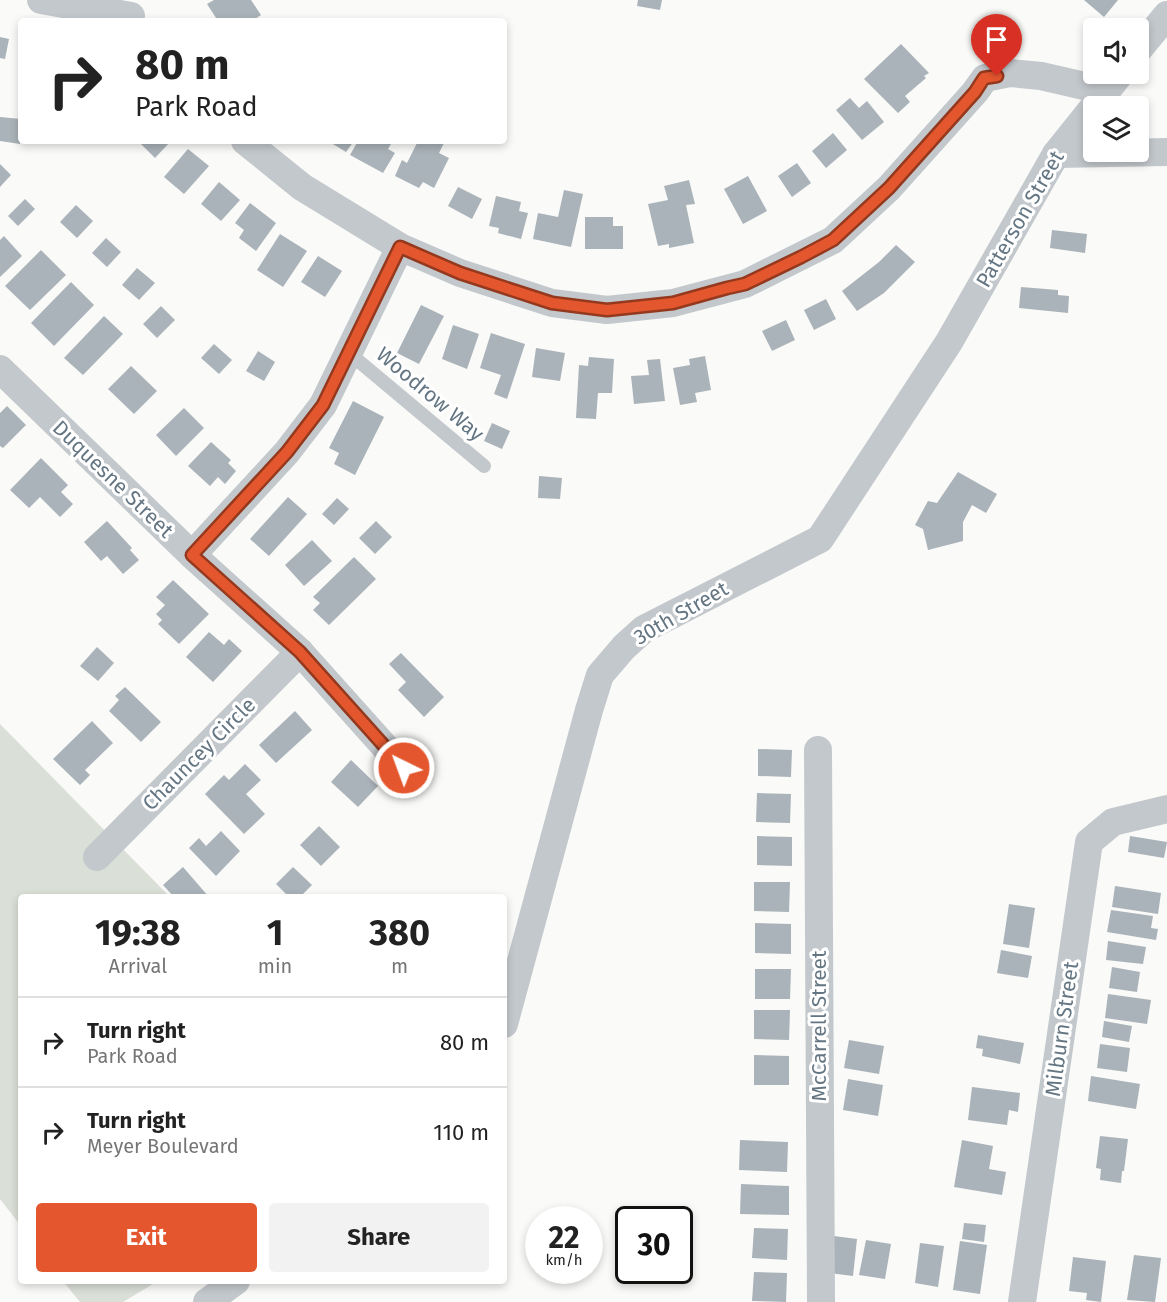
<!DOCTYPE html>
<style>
:root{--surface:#fff;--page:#f2f2f2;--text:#222;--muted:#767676;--line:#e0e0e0;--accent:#e4572e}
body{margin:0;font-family:"Fira Sans",sans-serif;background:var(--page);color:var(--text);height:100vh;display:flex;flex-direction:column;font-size:22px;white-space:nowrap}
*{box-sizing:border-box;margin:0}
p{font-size:20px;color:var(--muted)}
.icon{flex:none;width:33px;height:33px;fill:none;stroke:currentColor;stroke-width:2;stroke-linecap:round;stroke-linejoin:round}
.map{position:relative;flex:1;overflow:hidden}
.drawer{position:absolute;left:18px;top:894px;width:489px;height:390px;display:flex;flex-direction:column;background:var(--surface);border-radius:6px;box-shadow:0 3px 9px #0003}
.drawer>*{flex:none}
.guide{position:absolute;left:18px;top:18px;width:489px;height:126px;border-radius:6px;box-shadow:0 3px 9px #0003;background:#fff;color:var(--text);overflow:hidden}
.controls{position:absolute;left:1083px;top:18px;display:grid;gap:12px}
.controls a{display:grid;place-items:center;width:66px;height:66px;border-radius:6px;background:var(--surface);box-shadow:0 3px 9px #0003;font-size:30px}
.speed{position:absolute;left:525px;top:1206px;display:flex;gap:12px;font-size:30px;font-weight:700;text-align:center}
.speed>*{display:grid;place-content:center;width:78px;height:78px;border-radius:50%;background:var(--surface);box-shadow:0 3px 9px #0003;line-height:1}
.speed small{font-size:15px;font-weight:400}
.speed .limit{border:3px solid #111;border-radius:9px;background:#fff;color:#111}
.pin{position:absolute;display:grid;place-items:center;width:51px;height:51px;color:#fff;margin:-62px -26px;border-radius:50% 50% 50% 0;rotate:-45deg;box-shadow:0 0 6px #0007}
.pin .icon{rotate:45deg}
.me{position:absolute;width:66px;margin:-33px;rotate:318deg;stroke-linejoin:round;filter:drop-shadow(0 0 4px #0008)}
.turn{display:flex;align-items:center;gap:21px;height:126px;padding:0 18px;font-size:27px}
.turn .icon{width:78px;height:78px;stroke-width:2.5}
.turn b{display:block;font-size:42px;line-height:51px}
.eta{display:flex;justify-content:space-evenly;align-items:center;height:102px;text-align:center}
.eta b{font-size:36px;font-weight:700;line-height:42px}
.cta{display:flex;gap:12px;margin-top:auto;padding:12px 18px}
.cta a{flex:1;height:69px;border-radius:6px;background:var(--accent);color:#fff;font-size:24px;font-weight:700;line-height:69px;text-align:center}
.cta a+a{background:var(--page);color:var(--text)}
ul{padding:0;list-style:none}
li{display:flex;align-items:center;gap:18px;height:90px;padding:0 18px;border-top:2px solid var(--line)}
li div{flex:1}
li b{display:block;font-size:22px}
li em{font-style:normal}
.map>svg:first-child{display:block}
</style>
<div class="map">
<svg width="1167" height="1302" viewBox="0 0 1167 1302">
<rect width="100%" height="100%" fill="#fafaf8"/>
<g fill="#dadfd7">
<polygon points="0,724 170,897 21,897 21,1226 0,1199"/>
<polygon points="63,1281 158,1281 123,1302 80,1302"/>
</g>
<g fill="#aab3b9">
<polygon points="214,0 251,0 261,15 252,21 218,21 207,4"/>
<polygon points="638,0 662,0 660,10 637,6"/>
<polygon points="1084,0 1118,0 1104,17"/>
<polygon points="0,37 9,39 5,59 0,58"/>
<polygon points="901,44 929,73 924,76 926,78 905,96 910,102 898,113 864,79"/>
<polygon points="850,98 859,108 867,101 884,122 862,140 836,110"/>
<polygon points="0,117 21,119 20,144 0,141"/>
<polygon points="833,133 847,150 826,168 812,151"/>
<polygon points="138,141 171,141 155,158"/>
<polygon points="328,141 354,141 346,152"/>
<polygon points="358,141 385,141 391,144 388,149 395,153 383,173 350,155"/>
<polygon points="418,141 445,141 439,153 449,158 434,188 423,182 419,188 395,176 402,160 407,163"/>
<polygon points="188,149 209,166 184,194 164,177"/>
<polygon points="797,163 811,183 792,197 778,176"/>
<polygon points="0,164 11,175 0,187"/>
<polygon points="748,176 767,211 743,224 724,189"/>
<polygon points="689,180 695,204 686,205 694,243 669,248 669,244 658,246 648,204 668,200 664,186"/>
<polygon points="219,182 240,200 221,221 201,204"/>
<polygon points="458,187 482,199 472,219 448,206"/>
<polygon points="564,190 583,194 571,247 533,239 538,213 558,217"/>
<polygon points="496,196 521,202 519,211 528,213 521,239 498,233 499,228 489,226"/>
<polygon points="25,199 35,209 18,226 8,216"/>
<polygon points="250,203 276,223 256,251 239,238 244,230 235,223"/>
<polygon points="76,205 93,221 77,238 60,222"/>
<polygon points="585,217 613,217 613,226 623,226 623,249 585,249"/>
<polygon points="1052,230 1087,234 1085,253 1050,248"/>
<polygon points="280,234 307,251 283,287 257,270"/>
<polygon points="4,236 22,256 0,277 0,240"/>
<polygon points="106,238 121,252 107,267 92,253"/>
<polygon points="896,245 915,262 884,293 857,311 842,291 879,262"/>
<polygon points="41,250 66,275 30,310 5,286"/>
<polygon points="318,256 342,271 325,297 301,282"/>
<polygon points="137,268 155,283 139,300 122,285"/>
<polygon points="71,282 94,305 54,346 31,323"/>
<polygon points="1021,287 1058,290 1058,295 1069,296 1068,313 1019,308"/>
<polygon points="826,299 836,319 814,330 804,310"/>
<polygon points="421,305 444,316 419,364 397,353"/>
<polygon points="161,306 175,320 157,338 143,324"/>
<polygon points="104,316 123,334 83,375 64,358"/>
<polygon points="786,320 795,340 772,351 762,331"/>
<polygon points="453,325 479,334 467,369 442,359"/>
<polygon points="491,333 525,344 507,399 494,394 501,375 480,368"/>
<polygon points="214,344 232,360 219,374 201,358"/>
<polygon points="536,348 565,353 560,381 532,377"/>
<polygon points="258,351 275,362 264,381 246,371"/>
<polygon points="705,356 711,390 695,393 697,402 680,405 673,368 690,365 689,359"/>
<polygon points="589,357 614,359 612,393 598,393 596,419 576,418 579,365 588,366"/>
<polygon points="660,359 665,401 634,404 631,376 649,375 647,360"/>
<polygon points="131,366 157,391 134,414 108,389"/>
<polygon points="353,401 384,417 355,475 334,464 339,453 329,448"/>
<polygon points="7,406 26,425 3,448 0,446 0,413"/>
<polygon points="184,408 204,428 176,456 156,435"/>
<polygon points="492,423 510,431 502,449 484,441"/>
<polygon points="211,442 231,460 228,463 236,471 225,484 218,477 210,486 188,466"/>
<polygon points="41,458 68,485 61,492 73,504 60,517 40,497 29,508 10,490"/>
<polygon points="958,472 997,494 986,513 972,505 963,522 963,541 928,550 923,529 915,525 928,501 937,503"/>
<polygon points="539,476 562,478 560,499 538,498"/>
<polygon points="288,497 307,514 269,556 250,539"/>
<polygon points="337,498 349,509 334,525 322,514"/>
<polygon points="107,521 132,548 130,550 139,560 123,574 107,556 101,561 84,542"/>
<polygon points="376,521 392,537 375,554 359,538"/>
<polygon points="312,540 332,561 304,586 285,565"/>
<polygon points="354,557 376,579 329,625 313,610 320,603 313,597"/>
<polygon points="173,580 209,614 179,644 158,624 162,620 156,614 165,605 156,597"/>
<polygon points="209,632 224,645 229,639 242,651 213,682 186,657"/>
<polygon points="97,647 114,663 98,681 80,666"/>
<polygon points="401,653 444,697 424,717 398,690 406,682 389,664"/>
<polygon points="125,687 161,722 141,742 109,711 119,700 115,696"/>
<polygon points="295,711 312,730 276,763 259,745"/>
<polygon points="92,721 113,743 85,770 90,775 80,785 53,759"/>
<polygon points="758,749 792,750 791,777 758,776"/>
<polygon points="351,760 378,786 358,807 331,782"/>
<polygon points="245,764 261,780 246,794 265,814 244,834 205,794 224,775 229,780"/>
<polygon points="757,793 791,794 790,823 756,822"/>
<polygon points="319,826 340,847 321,866 300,845"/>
<polygon points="221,831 240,851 216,876 189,848 199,838 206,846"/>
<polygon points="757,836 792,837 792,866 757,865"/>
<polygon points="1130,836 1167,842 1164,858 1128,852"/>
<polygon points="183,867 209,897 174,897 163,885"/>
<polygon points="293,867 312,885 300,897 289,897 276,884"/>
<polygon points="754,882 790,882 789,912 754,911"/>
<polygon points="1115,886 1161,893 1158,914 1112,907"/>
<polygon points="1009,904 1035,908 1029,948 1003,944"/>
<polygon points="1111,910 1153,916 1151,928 1158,929 1156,940 1107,932"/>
<polygon points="755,923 791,924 791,954 755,953"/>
<polygon points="1108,941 1146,947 1143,964 1106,960"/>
<polygon points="1001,950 1032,956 1028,978 997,973"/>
<polygon points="1112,967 1140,972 1137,992 1109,988"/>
<polygon points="755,969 791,969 790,999 755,999"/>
<polygon points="1108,994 1151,1000 1147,1024 1105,1018"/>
<polygon points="754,1010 790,1010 789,1040 754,1039"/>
<polygon points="1104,1021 1132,1026 1129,1042 1102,1037"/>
<polygon points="978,1035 1024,1043 1020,1064 982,1056 983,1049 976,1048"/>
<polygon points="849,1040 884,1046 879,1074 844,1068"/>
<polygon points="1100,1044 1130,1048 1127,1072 1097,1068"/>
<polygon points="754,1055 789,1056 789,1085 754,1085"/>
<polygon points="1091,1076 1140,1084 1136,1109 1088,1101"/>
<polygon points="848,1079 883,1085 878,1116 843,1110"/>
<polygon points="972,1087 1020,1093 1018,1112 1009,1110 1007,1125 968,1120"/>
<polygon points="1100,1136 1128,1139 1124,1171 1122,1171 1121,1183 1100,1180 1101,1169 1096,1168"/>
<polygon points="740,1140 788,1142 787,1172 739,1170"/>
<polygon points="962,1140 993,1146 989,1169 1006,1172 1002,1195 954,1187"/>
<polygon points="741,1184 789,1186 789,1215 740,1214"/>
<polygon points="964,1223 986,1225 984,1242 962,1239"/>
<polygon points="754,1228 788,1229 787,1260 752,1258"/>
<polygon points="834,1236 857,1239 853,1276 829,1273"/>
<polygon points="866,1240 891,1244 885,1279 859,1275"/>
<polygon points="960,1241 987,1245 980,1294 953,1290"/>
<polygon points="920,1243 944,1246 938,1287 915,1283"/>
<polygon points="1134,1255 1161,1258 1155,1302 1127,1300"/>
<polygon points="1073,1257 1106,1261 1101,1302 1086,1300 1087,1293 1069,1291"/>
<polygon points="754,1272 787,1273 786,1302 752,1301"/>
</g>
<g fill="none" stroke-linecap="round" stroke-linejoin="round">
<polyline stroke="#c3c8cc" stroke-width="14" points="349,353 484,466"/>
<g stroke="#c3c8cc" stroke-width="28">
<polyline points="41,0 131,16"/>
<polyline points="1138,50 1167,15"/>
<polyline points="245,141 302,187 400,247 460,273 552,303 607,310 673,303 745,284 833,240 889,188 975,92 985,78 1010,73 1041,76 1106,91"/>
<polyline points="1056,154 1167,152"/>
<polyline points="0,369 192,555 300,652 404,768"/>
<polyline points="192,555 287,452 323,405 400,247"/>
<polyline points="818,750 821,1302"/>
<polyline points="97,857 300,652"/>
<polyline points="504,1024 589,710 600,675 624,647 644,629 820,539 949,342 1056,154 1120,74"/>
<polyline points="207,1302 236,1281"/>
<polyline points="1022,1302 1089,842 1113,822 1167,809"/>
</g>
</g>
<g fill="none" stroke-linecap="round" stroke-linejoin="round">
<g stroke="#94391e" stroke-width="15">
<polyline id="route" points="404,768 300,652 192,555 287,452 323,405 400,247 460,273 552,303 607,310 673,303 727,288 745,284 801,257 833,240 889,188 975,92 984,78 997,76"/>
</g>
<use href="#route" stroke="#e4572e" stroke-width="10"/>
</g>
<g text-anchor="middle" stroke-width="6" stroke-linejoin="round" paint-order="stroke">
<g font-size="21" fill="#657683" stroke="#fff">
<text transform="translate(1020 219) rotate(-60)" y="7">Patterson Street</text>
<text transform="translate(430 394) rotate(40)" y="7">Woodrow Way</text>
<text transform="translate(113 479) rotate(44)" y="7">Duquesne Street</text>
<text transform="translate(681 613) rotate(-30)" y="7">30th Street</text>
<text transform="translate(199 754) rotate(-45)" y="7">Chauncey Circle</text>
<text transform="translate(819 1026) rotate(-90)" y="7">McCarrell Street</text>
<text transform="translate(1062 1029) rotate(-82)" y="7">Milburn Street</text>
</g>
</g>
</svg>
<div class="controls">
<a><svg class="icon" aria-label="sound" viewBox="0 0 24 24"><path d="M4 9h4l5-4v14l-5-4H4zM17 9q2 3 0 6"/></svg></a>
<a><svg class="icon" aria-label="layers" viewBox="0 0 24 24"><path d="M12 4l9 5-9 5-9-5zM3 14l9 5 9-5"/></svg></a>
</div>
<div class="speed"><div>22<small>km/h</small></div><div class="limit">30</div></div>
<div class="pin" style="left:997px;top:76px;background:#d93025"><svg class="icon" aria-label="arrive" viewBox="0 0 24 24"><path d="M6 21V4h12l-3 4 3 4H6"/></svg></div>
<svg class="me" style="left:404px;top:768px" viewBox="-20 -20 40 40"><circle r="17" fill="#e4572e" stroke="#fff" stroke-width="3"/><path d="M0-11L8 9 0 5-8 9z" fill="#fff"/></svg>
<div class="guide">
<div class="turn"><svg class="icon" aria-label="right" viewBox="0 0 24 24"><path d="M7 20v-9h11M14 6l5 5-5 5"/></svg><div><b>80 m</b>Park Road</div></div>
</div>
<section class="drawer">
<div class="eta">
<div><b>19:38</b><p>Arrival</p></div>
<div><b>1</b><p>min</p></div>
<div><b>380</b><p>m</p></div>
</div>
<ul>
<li><svg class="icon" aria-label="right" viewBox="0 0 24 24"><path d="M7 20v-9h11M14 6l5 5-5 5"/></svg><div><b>Turn right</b><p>Park Road</p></div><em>80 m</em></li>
<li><svg class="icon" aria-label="right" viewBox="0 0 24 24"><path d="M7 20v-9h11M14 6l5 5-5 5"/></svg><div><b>Turn right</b><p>Meyer Boulevard</p></div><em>110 m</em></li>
</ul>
<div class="cta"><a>Exit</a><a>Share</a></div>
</section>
</div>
